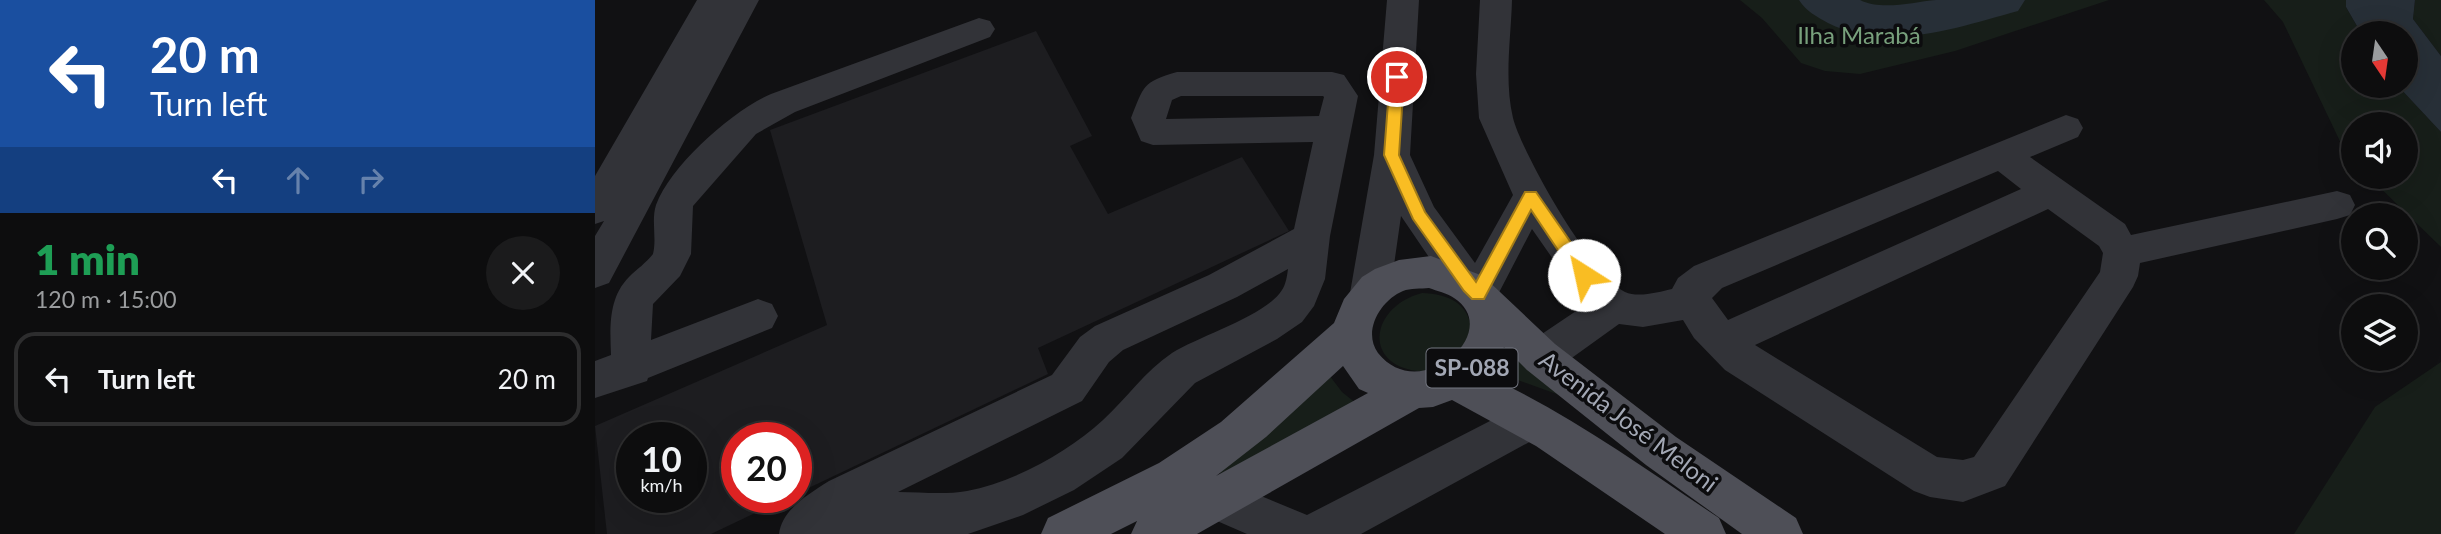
<!DOCTYPE html>
<meta charset="utf-8">
<style>
:root{--surface:#0d0d0e;--page:#1b1b1c;--text:#f1f3f6;--muted:#9a9c9e;--line:#2d2d2e}
body{margin:0;font-family:Lato,sans-serif;background:var(--page);color:var(--text);height:100vh;display:flex;flex-direction:column;font-size:26px;white-space:nowrap}
*{box-sizing:border-box;margin:0}
p{font-size:23px;color:var(--muted)}
.icon{flex:none;width:38px;height:38px;fill:none;stroke:currentColor;stroke-width:2;stroke-linecap:round;stroke-linejoin:round}
.map{position:relative;flex:1;overflow:hidden}
.panel{display:flex;flex-direction:column;background:var(--surface);width:595px}
.panel>*{flex:none}
.guide{background:#1a4fa0;color:#fff;overflow:hidden}
.needle{width:46px;rotate:167deg}
.controls{position:absolute;left:1746px;top:21px;display:grid;gap:14px}
.controls a{display:grid;place-items:center;width:77px;height:77px;border-radius:50%;background:var(--surface);box-shadow:0 7px 28px #0002,0 0 0 2px var(--line);font-size:35px}
.speed{position:absolute;left:21px;top:422px;display:flex;gap:14px;font-size:35px;font-weight:700;text-align:center}
.speed>*{display:grid;place-content:center;width:91px;height:91px;border-radius:50%;background:var(--surface);box-shadow:0 7px 28px #0002,0 0 0 2px var(--line);line-height:1}
.speed small{font-size:18px;font-weight:400}
.speed .limit{border:10px solid #d22;background:#fff;color:#111}
.pin{position:absolute;display:grid;place-items:center;width:60px;height:60px;color:#fff;margin:-30px;border:4px solid #fff;border-radius:50%;box-shadow:0 2px 7px #0007}
.me{position:absolute;width:77px;margin:-38px;rotate:325deg;stroke-linejoin:round;filter:drop-shadow(0 0 5px #0008)}
.turn{display:flex;align-items:center;gap:24px;height:147px;padding:0 35px;font-size:32px}
.turn .icon{width:91px;height:91px;stroke-width:2.5}
.turn b{display:block;font-size:49px;line-height:60px}
.lanes{display:flex;align-items:center;height:66px;padding:0 35px;background:#0003;justify-content:center;gap:35px;direction:ltr}
.lanes .off{opacity:.35}
.round{display:grid;place-items:center;flex:none;width:74px;height:74px;border-radius:37px;background:var(--page)}
.summary{display:flex;align-items:center;justify-content:space-between;height:119px;padding:0 35px}
h1{font-size:42px;font-weight:800;line-height:52px;color:#1e9e55}
ul{padding:0;list-style:none}
li{display:flex;align-items:center;gap:21px;height:94px;margin:0 14px 10px;padding:0 21px;border:4px solid var(--line);border-radius:21px}
li div{flex:1}
li b{display:block;font-size:26px}
li em{font-style:normal}
main{display:flex;flex:1;min-height:0}
.map>svg:first-child{display:block}
</style>
<main>
<section class="panel">
<div class="guide">
<div class="turn"><svg class="icon" aria-label="left" viewBox="0 0 24 24"><path d="M17 20v-9H6M10 6l-5 5 5 5"/></svg><div><b>20 m</b>Turn left</div></div>
<div class="lanes"><svg class="icon" aria-label="left" viewBox="0 0 24 24"><path d="M17 20v-9H6M10 6l-5 5 5 5"/></svg><svg class="icon off" aria-label="ahead" viewBox="0 0 24 24"><path d="M12 20V5M6 11l6-6 6 6"/></svg><svg class="icon off" aria-label="right" viewBox="0 0 24 24"><path d="M7 20v-9h11M14 6l5 5-5 5"/></svg></div>
</div>
<div class="summary"><div><h1>1 min</h1><p>120 m · 15:00</p></div><a class="round"><svg class="icon" aria-label="close" viewBox="0 0 24 24"><path d="M6 6l12 12M18 6L6 18"/></svg></a></div>
<ul>
<li><svg class="icon" aria-label="left" viewBox="0 0 24 24"><path d="M17 20v-9H6M10 6l-5 5 5 5"/></svg><div><b>Turn left</b></div><em>20 m</em></li>
</ul>
</section>
<div class="map">
<svg width="1846" height="534" viewBox="0 0 1846 534">
<rect width="100%" height="100%" fill="#111113"/>
<path fill="#1d1d20" fill-rule="evenodd" d="M441 31 497 136 475 146 513 214 647 157 694 231 443 348 453 374 201 494V438H142V497H194L116 534H12L0 426 232 325 175 130ZM37 438H96V497H37Z"/>
<g fill="#171e19">
<polygon points="1145,0 1514,0 1360,51 1265,74 1230,71 1206,63 1167,18"/>
<polygon points="1669,0 1751,0 1751,7 1766,33 1759,33 1759,86 1803,86 1846,132 1846,247 1774,177 1811,177 1811,124 1759,124 1759,162 1752,156 1688,22"/>
<polygon points="1820,0 1846,0 1846,56 1818,19"/>
<path d="M827 293C854 294 874 303 877 332L854 365C844 367 832 372 822 371 768 364 775 307 827 293Z"/>
<polygon points="912,345 981,401 889,368"/>
<polygon points="1846,362 1846,534 1699,534 1780,407"/>
<polygon points="728,367 747,392 762,404 626,474 623,469"/>
</g>
<polygon fill="#272f37" points="1751,0 1820,0 1818,19 1846,56 1846,132 1803,86 1811,86 1811,33 1766,33 1751,7"/>
<g fill="none" stroke-linecap="round" stroke-linejoin="round">
<path fill="#272f37" fill-rule="evenodd" d="M1204 0H1265C1287 11 1318 2 1341 0 1370 0 1401 0 1430 0L1423 11C1364 27 1292 53 1233 23 1221 16 1212 12 1204 0Z"/>
<g fill="#323338" fill-rule="evenodd">
<polygon points="102,0 164,0 14,283 0,288 0,236 9,221 0,224 0,176"/>
<path d="M792 0H824L815 155 839 207 880 263 918 195 884 118 881 74 885 0H917C916 38 909 80 918 118 927 153 997 277 1030 292 1043 298 1064 292 1077 289L1083 278 1099 266 1471 115 1483 119 1488 128 1483 137 1435 157 1530 224 1536 235 1742 191 1755 195 1760 205 1755 215 1742 219 1545 263 1543 276 1538 287 1410 486 1368 502 1335 497 1319 491 1130 370 1099 338 1088 320 1048 327 1024 324 960 370 946 375 932 370 926 357 932 344 990 305 937 229 897 306 883 310 869 306 866 299 861 297 806 216 795 293 789 305 775 309 761 305 755 293 779 155ZM1403 171 1426 189 1133 320 1117 298 1127 288ZM1453 209 1504 246 1508 253 1505 272 1379 457 1368 460 1342 457 1160 345Z"/>
<path d="M384 18 395 21 400 29 395 37 200 112 161 134 98 206 96 254 85 276 58 304 56 340 163 299 177 304 183 316 177 328 53 378 52 381 0 398V361L16 355C15 328 13 298 34 277 42 269 51 263 58 254 62 238 56 221 61 205 76 165 137 111 176 94Z"/>
<path d="M582 72H737L749 75 763 96 735 236 730 279 719 306 707 322 682 339 600 383 527 458 479 490 428 515 373 534H184C187 509 214 494 234 481L457 375 485 337 500 326 614 275 699 229 718 142 558 145 546 141 536 118C549 86 547 82 582 72ZM586 96H728L729 97 724 116 571 119 577 100ZM693 269C692 276 691 284 687 290 671 316 604 336 577 353 550 371 532 398 508 420 473 452 420 482 372 491 349 495 326 492 303 492L487 401 514 362 528 350 642 297Z"/>
<polygon points="934,401 949,406 955,420 949,434 766,534 652,534 606,514 600,499 606,484 622,478 712,515"/>
</g>
<path fill="#4e4f57" fill-rule="evenodd" d="M836 256 888 276 960 344 1081 437 1201 518 1208 534H1147L1051 465 932 370 909 347 899 370 892 376C975 414 1049 468 1124 518L1131 534H1070L941 446 857 400 838 407 824 408 602 534H536L542 521 516 534H446L453 518 564 463 626 422 739 323 749 299 767 277 780 269 804 260ZM834 288C842 291 852 293 859 298 910 331 825 406 783 353 767 331 786 300 808 291 815 288 826 289 834 288ZM748 366 764 389 773 393 621 476 671 437Z"/>
</g>
<polygon fill="#f9bd23" stroke="#a27b17" stroke-width="2" points="802,72 809,77 804,155 830,212 881,282 930,192 941,192 995,270 997,275 995,280 983,280 936,210 889,299 877,299 869,291 818,219 789,155 795,77"/>
<g text-anchor="middle" stroke-width="7" stroke-linejoin="round" paint-order="stroke">
<rect fill="#0c0c0e" stroke="#757882" stroke-width="2" x="831.5" y="348.5" width="91" height="39" rx="5"/>
<g font-size="23" font-weight="bold" fill="#a2a7b4">
<text x="877" y="376">SP-088</text>
</g>
<g font-size="24" fill="#78a07c" stroke="#0c0c0e">
<text x="1264" y="44">Ilha Marabá</text>
</g>
<g font-size="24" fill="#a2a7b4" stroke="#0c0c0e">
<text transform="translate(1033 422) rotate(37)" y="8">Avenida José Meloni</text>
</g>
</g>
</svg>
<div class="controls">
<a><svg class="needle" viewBox="-14 -14 28 28"><path d="M0-13l5 13h-10z" fill="#e53935"/><path d="M0 13l5-13h-10z" fill="#9a9c9e"/></svg></a>
<a><svg class="icon" aria-label="sound" viewBox="0 0 24 24"><path d="M4 9h4l5-4v14l-5-4H4zM17 9q2 3 0 6"/></svg></a>
<a><svg class="icon" aria-label="search" viewBox="0 0 24 24"><circle cx="10" cy="10" r="6"/><path d="M15 15l6 6"/></svg></a>
<a><svg class="icon" aria-label="layers" viewBox="0 0 24 24"><path d="M12 4l9 5-9 5-9-5zM3 14l9 5 9-5"/></svg></a>
</div>
<div class="speed"><div>10<small>km/h</small></div><div class="limit">20</div></div>
<div class="pin" style="left:802px;top:77px;background:#d93025"><svg class="icon" aria-label="arrive" viewBox="0 0 24 24"><path d="M6 21V4h12l-3 4 3 4H6"/></svg></div>
<svg class="me" style="left:989px;top:275px" viewBox="-20 -20 40 40"><circle r="19" fill="#fff"/><path d="M0-13L10 11 0 6-10 11z" fill="#f9bd23"/></svg>
</div>
</main>
